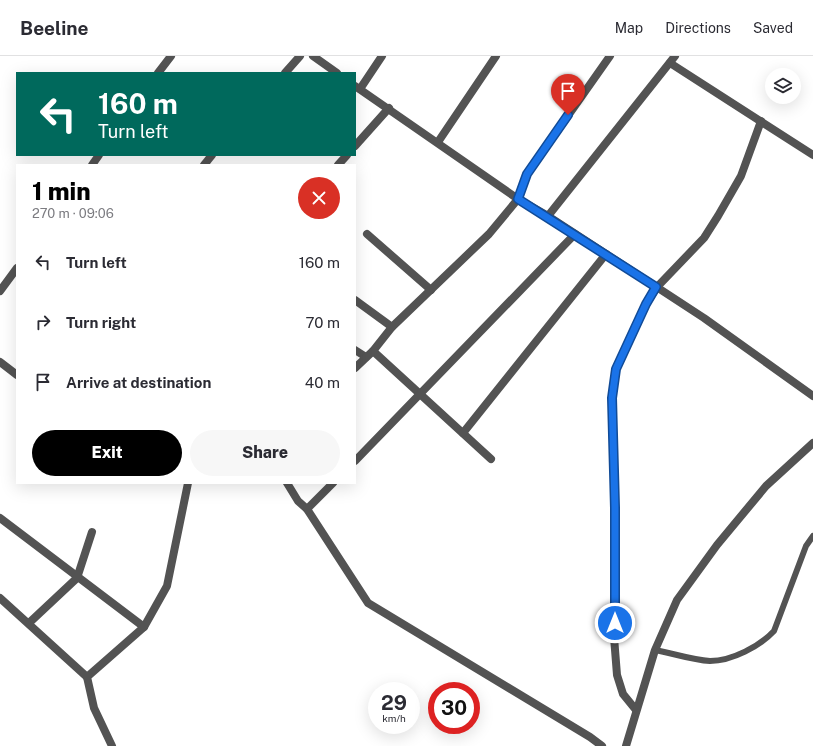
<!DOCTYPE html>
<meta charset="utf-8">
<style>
:root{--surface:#fff;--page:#f7f7f7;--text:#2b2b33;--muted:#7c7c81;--line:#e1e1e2;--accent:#000}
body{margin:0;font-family:"Public Sans",sans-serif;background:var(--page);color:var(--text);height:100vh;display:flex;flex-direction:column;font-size:15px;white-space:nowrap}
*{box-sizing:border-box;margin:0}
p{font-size:13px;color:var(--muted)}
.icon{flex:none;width:22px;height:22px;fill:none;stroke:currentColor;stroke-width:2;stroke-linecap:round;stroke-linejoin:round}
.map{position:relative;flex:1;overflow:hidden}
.details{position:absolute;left:16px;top:108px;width:340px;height:320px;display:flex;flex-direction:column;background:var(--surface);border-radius:0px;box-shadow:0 4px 16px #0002}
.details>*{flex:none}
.banner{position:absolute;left:16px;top:16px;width:340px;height:84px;border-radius:0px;box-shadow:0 4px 16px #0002;background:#00695c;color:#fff;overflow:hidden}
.buttons{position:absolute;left:765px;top:12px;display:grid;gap:8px}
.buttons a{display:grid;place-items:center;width:36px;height:36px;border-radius:50%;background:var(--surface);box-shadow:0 4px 16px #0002;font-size:20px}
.speed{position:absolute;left:368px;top:626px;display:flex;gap:8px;font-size:20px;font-weight:700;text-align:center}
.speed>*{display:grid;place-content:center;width:52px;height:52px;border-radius:50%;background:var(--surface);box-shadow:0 4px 16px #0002;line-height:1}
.speed small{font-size:10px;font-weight:400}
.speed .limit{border:6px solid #d22;background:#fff;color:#111}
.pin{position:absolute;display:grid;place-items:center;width:34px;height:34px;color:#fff;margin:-41px -17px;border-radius:50% 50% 50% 0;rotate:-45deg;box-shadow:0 0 4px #0007}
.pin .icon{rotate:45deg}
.me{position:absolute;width:44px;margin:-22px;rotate:0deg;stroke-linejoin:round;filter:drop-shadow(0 0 3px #0008)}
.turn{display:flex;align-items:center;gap:14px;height:84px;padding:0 16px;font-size:18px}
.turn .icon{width:52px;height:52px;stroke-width:2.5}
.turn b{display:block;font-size:28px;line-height:34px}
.round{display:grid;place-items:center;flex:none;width:42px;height:42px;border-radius:21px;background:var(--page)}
.headline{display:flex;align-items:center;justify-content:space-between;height:68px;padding:0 16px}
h1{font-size:24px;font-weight:800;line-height:30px;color:var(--accent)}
.cta{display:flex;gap:8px;margin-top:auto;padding:8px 16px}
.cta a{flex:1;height:46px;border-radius:24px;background:var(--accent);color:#fff;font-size:16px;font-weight:800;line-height:46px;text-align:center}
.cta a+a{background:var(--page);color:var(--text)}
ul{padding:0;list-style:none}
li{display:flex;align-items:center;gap:12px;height:60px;padding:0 16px}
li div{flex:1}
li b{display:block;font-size:15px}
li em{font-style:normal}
header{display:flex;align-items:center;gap:24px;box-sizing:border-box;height:56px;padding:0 20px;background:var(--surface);border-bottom:1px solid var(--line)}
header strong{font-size:19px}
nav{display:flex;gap:22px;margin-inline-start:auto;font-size:14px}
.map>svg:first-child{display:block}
</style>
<header>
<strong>Beeline</strong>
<nav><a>Map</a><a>Directions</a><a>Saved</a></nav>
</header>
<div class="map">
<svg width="813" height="690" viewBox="0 0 813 690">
<rect width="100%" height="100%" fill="#fff"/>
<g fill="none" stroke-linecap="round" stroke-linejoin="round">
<path stroke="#535353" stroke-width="6" d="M655 594C672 597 692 604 710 605 732 605 760 590 774 575L806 490 813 480"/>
<g stroke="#535353" stroke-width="8">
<polyline points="313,0 337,17"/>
<polyline points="670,7 813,99"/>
<polyline points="158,17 171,0"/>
<polyline points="285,17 300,0"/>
<polyline points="355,30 518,143 548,160 704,262 813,340"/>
<polyline points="360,33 382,0"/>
<polyline points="438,86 496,0"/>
<polyline points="355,90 389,52"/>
<polyline points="92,109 99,99"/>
<polyline points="204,109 212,99"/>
<polyline points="338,109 347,99"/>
<polyline points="548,160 675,0"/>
<polyline points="367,178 431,234"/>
<polyline points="0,235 17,212"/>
<polyline points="355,244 392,271"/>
<polyline points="355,294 366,301"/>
<polyline points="373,295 491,403"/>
<polyline points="0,306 17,319"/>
<polyline points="355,312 373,295 392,271 489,178 518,143 527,118 610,0"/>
<polyline points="463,377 606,198"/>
<polyline points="355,405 575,178"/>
<polyline points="287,427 298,445 307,453 368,547 590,681 602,690"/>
<polyline points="307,453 333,427"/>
<polyline points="0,462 144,571"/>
<polyline points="0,542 87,621"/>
<polyline points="29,567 77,522 92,476"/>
<polyline points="636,654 623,638 617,619 614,581 615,453 612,342 616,313 646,248 657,231 704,182 718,160 741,120 761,65"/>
<polyline points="112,690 94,652 87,621 144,571 167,530 188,427"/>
<polyline points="626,690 655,594 677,544 717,489 766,430 813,387"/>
</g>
</g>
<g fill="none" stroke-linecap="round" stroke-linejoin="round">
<g stroke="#114b97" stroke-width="10">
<polyline id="route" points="568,59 527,118 518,143 656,231 646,248 616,313 612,342 615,452 615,567"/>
</g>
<use href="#route" stroke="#1a73e8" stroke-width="7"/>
</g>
</svg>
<div class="buttons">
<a><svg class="icon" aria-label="layers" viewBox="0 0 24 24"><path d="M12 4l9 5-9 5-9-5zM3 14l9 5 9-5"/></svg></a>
</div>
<div class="speed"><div>29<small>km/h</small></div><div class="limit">30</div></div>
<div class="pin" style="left:568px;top:59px;background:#d93025"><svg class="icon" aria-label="arrive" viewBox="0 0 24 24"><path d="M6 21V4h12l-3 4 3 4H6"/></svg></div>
<svg class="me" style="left:615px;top:567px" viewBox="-20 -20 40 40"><circle r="17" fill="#1a73e8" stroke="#fff" stroke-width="3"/><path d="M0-11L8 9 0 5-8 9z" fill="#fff"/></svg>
<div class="banner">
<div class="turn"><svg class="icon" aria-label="left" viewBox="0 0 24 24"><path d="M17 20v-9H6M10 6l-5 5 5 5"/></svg><div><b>160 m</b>Turn left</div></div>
</div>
<section class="details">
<div class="headline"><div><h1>1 min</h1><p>270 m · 09:06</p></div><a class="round" style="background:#d93025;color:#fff"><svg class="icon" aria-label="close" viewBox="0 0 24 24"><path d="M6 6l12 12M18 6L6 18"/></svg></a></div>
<ul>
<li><svg class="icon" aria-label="left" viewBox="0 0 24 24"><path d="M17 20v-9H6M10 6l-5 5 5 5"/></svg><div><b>Turn left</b></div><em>160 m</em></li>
<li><svg class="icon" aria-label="right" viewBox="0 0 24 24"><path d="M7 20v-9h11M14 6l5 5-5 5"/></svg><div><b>Turn right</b></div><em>70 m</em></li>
<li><svg class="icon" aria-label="arrive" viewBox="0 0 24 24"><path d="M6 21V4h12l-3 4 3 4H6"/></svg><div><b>Arrive at destination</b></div><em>40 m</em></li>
</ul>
<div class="cta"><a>Exit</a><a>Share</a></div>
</section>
</div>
